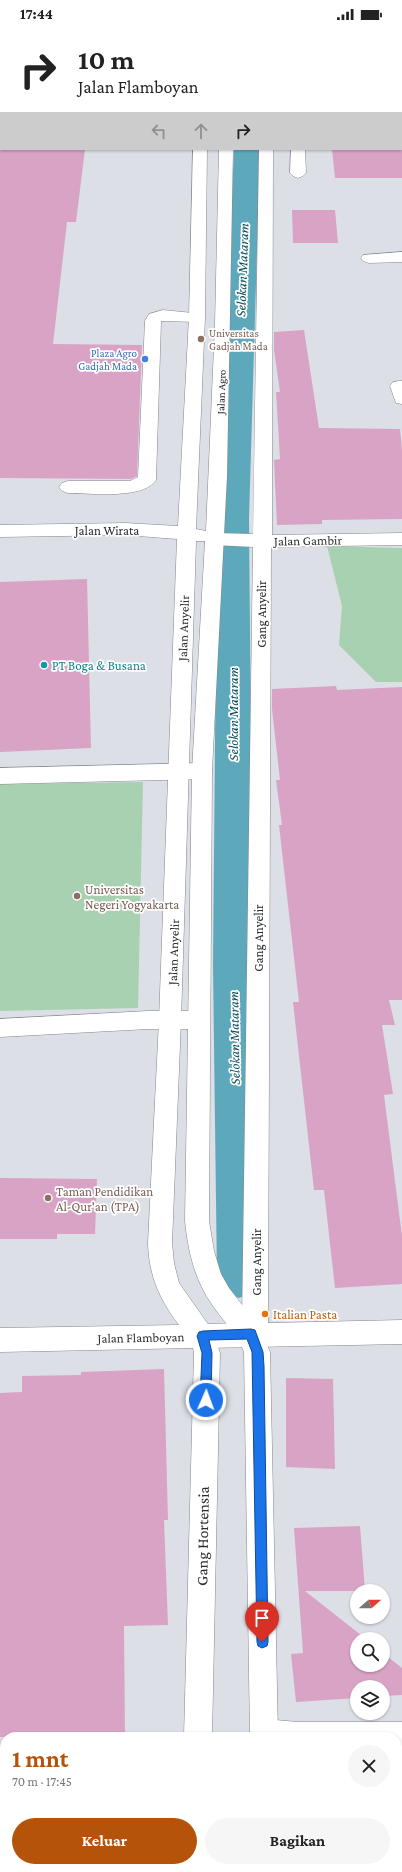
<!DOCTYPE html>
<html lang="id">
<meta charset="utf-8">
<style>
:root{--surface:#fff;--page:#f6f6f6;--text:#222;--muted:#767676;--accent:#b45309}
body{margin:0;font-family:"Crimson Pro",serif;background:var(--page);color:var(--text);height:100vh;display:flex;flex-direction:column;font-size:15px;white-space:nowrap}
*{box-sizing:border-box;margin:0}
p{font-size:13px;color:var(--muted)}
.icon{flex:none;width:22px;height:22px;fill:none;stroke:currentColor;stroke-width:2;stroke-linecap:round;stroke-linejoin:round}
.map{position:relative;flex:1;overflow:hidden}
.drawer{position:absolute;left:0px;top:1704px;width:402px;height:140px;display:flex;flex-direction:column;background:var(--surface);border-radius:16px 16px 0 0;box-shadow:0 1px 3px #0004}
.drawer>*{flex:none}
.top-card{position:absolute;left:0px;top:0px;width:402px;height:122px;box-shadow:0 1px 3px #0004;background:#fff;color:var(--text);overflow:hidden}
.needle{width:26px;rotate:70deg}
.fabs{position:absolute;left:350px;top:1556px;display:grid;gap:8px}
.fabs a{display:grid;place-items:center;width:40px;height:40px;border-radius:50%;background:var(--surface);box-shadow:0 1px 3px #0004;font-size:20px}
.pin{position:absolute;display:grid;place-items:center;width:34px;height:34px;color:#fff;margin:-41px -17px;border-radius:50% 50% 50% 0;rotate:-45deg;box-shadow:0 0 4px #0007}
.pin .icon{rotate:45deg}
.me{position:absolute;width:44px;margin:-22px;rotate:2deg;stroke-linejoin:round;filter:drop-shadow(0 0 3px #0008)}
.turn{display:flex;align-items:center;gap:14px;height:84px;padding:0 12px;font-size:18px}
.turn .icon{width:52px;height:52px;stroke-width:2.5}
.turn b{display:block;font-size:28px;line-height:34px}
.lanes{display:flex;align-items:center;height:38px;padding:0 12px;background:#0003;justify-content:center;gap:20px;direction:ltr}
.lanes .off{opacity:.35}
.round{display:grid;place-items:center;flex:none;width:42px;height:42px;border-radius:21px;background:var(--page)}
.headline{display:flex;align-items:center;justify-content:space-between;height:68px;padding:0 12px}
h1{font-size:24px;font-weight:700;line-height:30px;color:var(--accent)}
.primary-button{display:flex;gap:8px;margin-top:auto;padding:8px 12px}
.primary-button a{flex:1;height:46px;border-radius:24px;background:var(--accent);color:#fff;font-size:16px;font-weight:700;line-height:46px;text-align:center}
.primary-button a+a{background:var(--page);color:var(--text)}
.status{display:flex;justify-content:space-between;align-items:center;height:28px;padding:0 20px;background:var(--surface);direction:ltr}
.status svg{height:11px;fill:currentColor}
.map>svg:first-child{display:block}
</style>
<div class="status"><b>17:44</b><svg viewBox="0 0 49 12"><path d="M0 12V9h3v3zM5 12V6h3v6zM10 12V3h3v9zM15 12V0h3v12zM26 1h20v11H26zM47 4h2v5h-2z"/></svg></div>
<div class="map">
<svg width="402" height="1844" viewBox="0 0 402 1844">
<rect width="100%" height="100%" fill="#dcdfe6"/>
<g fill="#a8d1b1">
<polygon points="327,518 402,520 402,654 376,654 339,617 342,578"/>
<polygon points="143,754 138,980 0,983 0,756"/>
</g>
<g fill="none" stroke-linecap="round" stroke-linejoin="round">
<g fill="#5ea8bc" fill-rule="evenodd">
<rect x="238" y="0" width="24" height="1"/>
<polygon points="234,121 260,121 249,491 253,938 261,1250 255,1264 239,1270 223,1264 217,1250 213,938 217,491"/>
</g>
</g>
<g fill="#d9a3c6">
<polygon points="0,121 85,121 76,194 67,194 53,316 142,317 137,448 131,451 0,450"/>
<polygon points="332,121 402,121 402,150 335,150"/>
<polygon points="292,182 335,182 338,215 293,215"/>
<polygon points="304,302 319,400 400,401 402,422 402,491 322,492 322,496 277,497 274,432 280,431 276,364 280,364 274,322 274,304"/>
<polygon points="87,551 91,720 0,724 0,554"/>
<polygon points="336,658 337,662 402,659 402,972 389,972 395,997 382,997 393,1066 384,1067 402,1208 402,1256 335,1260 324,1162 314,1162 293,974 299,974 279,797 282,797 276,752 280,752 272,681 272,661"/>
<polygon points="0,1150 97,1151 95,1206 57,1206 57,1211 0,1211"/>
<polygon points="164,1341 168,1492 164,1492 168,1597 124,1598 125,1709 0,1709 0,1365 22,1364 22,1348 81,1347 81,1344"/>
<polygon points="286,1350 333,1351 335,1441 286,1439"/>
<polygon points="360,1498 365,1563 305,1563 366,1611 357,1611 357,1637 383,1637 383,1625 402,1640 402,1667 383,1668 383,1659 357,1659 357,1670 296,1674 291,1626 303,1625 294,1500"/>
</g>
<g fill="none" stroke-linecap="round" stroke-linejoin="round">
<g stroke="#83868c" stroke-width="1">
<g id="lane">
<rect x="0" y="66" width="1" height="8"/>
<polygon points="291,121 305,121 306,145 303,148 298,150 293,148 290,145"/>
<polygon points="402,224 402,234 369,235 363,233 361,230 363,227"/>
<path d="M163 282 203 286 205 289 203 292 197 294 161 293 156 452C143 472 89 465 68 465L62 463 59 459 62 455 68 453H130L138 449 145 293 149 286Z"/>
<polygon points="399,353 402,353 402,376 396,375 390,358 393,354"/>
<polygon points="202,735 209,738 212,743 209,748 202,751 0,756 0,740"/>
<polygon points="148,983 199,983 207,985 210,992 207,999 199,1001 148,1001 0,1009 0,991"/>
</g>
</g>
<g stroke="#83868c" stroke-width="1">
<g id="street">
<rect x="221" y="0" width="14" height="1"/>
<rect x="260" y="0" width="14" height="1"/>
<rect x="401" y="22" width="1" height="8"/>
<polygon points="259,121 273,121 272,507 402,505 402,517 271,519 268,1295 402,1292 402,1316 203,1320 194,1316 190,1308 194,1300 203,1296 242,1295 253,519 214,517 208,515 205,511 208,507 214,505 253,506"/>
<polygon points="264,1691 298,1694 402,1694 402,1722 397,1722 397,1709 251,1709 250,1705 254,1695"/>
</g>
</g>
<g stroke="#83868c" stroke-width="1">
<g id="secondary">
<rect x="196" y="0" width="14" height="1"/>
<path d="M193 121H207L205 289 196 501 206 503 215 296 219 121H233L227 448 212 743 209 1193 214 1223 221 1246 229 1260 260 1300 270 1324 278 1709H250L244 1324C238 1306 223 1293 213 1278 195 1253 188 1223 185 1193L192 743 205 513H196L181 992 172 1215 174 1235 179 1255 210 1299 212 1300 220 1325 212 1709H184L194 1325 193 1320 0 1324V1300L179 1297C159 1271 149 1247 148 1215L159 992 177 511 125 507 0 509V497L125 495 178 498 189 289Z"/>
<rect x="180" y="1839" width="30" height="5"/>
<rect x="248" y="1839" width="30" height="5"/>
</g>
</g>
<use href="#lane" fill="#fff" fill-rule="evenodd"/>
<use href="#street" fill="#fff" fill-rule="evenodd"/>
<use href="#secondary" fill="#fff" fill-rule="evenodd"/>
</g>
<polygon fill="#1a73e8" stroke="#114b97" points="251,1301 255,1302 263,1324 264,1338 268,1614 267,1618 262,1620 258,1618 257,1614 252,1324 247,1311 209,1312 212,1325 211,1372 210,1376 206,1377 202,1376 200,1372 202,1325 197,1308 199,1304 203,1303"/>
<g fill="#8d6e63" stroke="#fff" stroke-width="1.5">
<circle cx="201" cy="311" r="4"/>
<circle cx="77" cy="868" r="4"/>
<circle cx="48" cy="1170" r="4"/>
</g>
<circle fill="#3f7fe0" stroke="#fff" stroke-width="1.5" cx="145" cy="331" r="4"/>
<circle fill="#0f9aa8" stroke="#fff" stroke-width="1.5" cx="44" cy="637" r="4"/>
<circle fill="#e8710a" stroke="#fff" stroke-width="1.5" cx="265" cy="1286" r="4"/>
<g text-anchor="middle" stroke-width="3.5" stroke-linejoin="round" paint-order="stroke">
<g font-size="11" fill="#785e54" stroke="#fff" text-anchor="start">
<text x="209" y="309">Universitas<tspan x="209" dy="13">Gadjah Mada</tspan></text>
</g>
<g font-size="11" fill="#366cbe" stroke="#fff" text-anchor="end">
<text x="137" y="329">Plaza Agro<tspan x="137" dy="13">Gadjah Mada</tspan></text>
</g>
<g font-size="11" fill="#2c2d30" stroke="#fff">
<text transform="translate(221 364) rotate(-88)" y="4">Jalan Agro</text>
</g>
<g font-size="13" fill="#2c2d30" stroke="#fff">
<text x="107" y="507">Jalan Wirata</text>
<text transform="translate(308 512) rotate(-1)" y="5">Jalan Gambir</text>
<text transform="translate(261 586) rotate(-90)" y="5">Gang Anyelir</text>
<text transform="translate(183 600) rotate(-88)" y="5">Jalan Anyelir</text>
<text transform="translate(258 910) rotate(-90)" y="5">Gang Anyelir</text>
<text transform="translate(173 924) rotate(-88)" y="5">Jalan Anyelir</text>
<text transform="translate(256 1234) rotate(-90)" y="5">Gang Anyelir</text>
<text transform="translate(141 1309) rotate(-1)" y="5">Jalan Flamboyan</text>
</g>
<g font-size="13" fill="#0d838f" stroke="#fff" text-anchor="start">
<text x="52" y="642">PT Boga &amp; Busana</text>
</g>
<g font-size="13" fill="#785e54" stroke="#fff" text-anchor="start">
<text x="85" y="866">Universitas<tspan x="85" dy="15">Negeri Yogyakarta</tspan></text>
<text x="56" y="1168">Taman Pendidikan<tspan x="56" dy="15">Al-Qur'an (TPA)</tspan></text>
</g>
<g font-size="13" fill="#c56008" stroke="#fff" text-anchor="start">
<text x="273" y="1291">Italian Pasta</text>
</g>
<g font-size="14" font-style="italic" fill="#094c5b" stroke="#fff">
<text transform="translate(242 242) rotate(-88)" y="5">Selokan Mataram</text>
<text transform="translate(233 686) rotate(-90)" y="5">Selokan Mataram</text>
<text transform="translate(234 1010) rotate(-91)" y="5">Selokan Mataram</text>
</g>
<g font-size="16" fill="#2c2d30" stroke="#fff">
<text transform="translate(202 1508) rotate(-89)" y="6">Gang Hortensia</text>
</g>
</g>
</svg>
<div class="fabs">
<a><svg class="needle" viewBox="-14 -14 28 28"><path d="M0-13l5 13h-10z" fill="#e53935"/><path d="M0 13l5-13h-10z" fill="#767676"/></svg></a>
<a><svg class="icon" aria-label="search" viewBox="0 0 24 24"><circle cx="10" cy="10" r="6"/><path d="M15 15l6 6"/></svg></a>
<a><svg class="icon" aria-label="layers" viewBox="0 0 24 24"><path d="M12 4l9 5-9 5-9-5zM3 14l9 5 9-5"/></svg></a>
</div>
<div class="pin" style="left:262px;top:1614px;background:#d93025"><svg class="icon" aria-label="arrive" viewBox="0 0 24 24"><path d="M6 21V4h12l-3 4 3 4H6"/></svg></div>
<svg class="me" style="left:206px;top:1372px" viewBox="-20 -20 40 40"><circle r="17" fill="#1a73e8" stroke="#fff" stroke-width="3"/><path d="M0-11L8 9 0 5-8 9z" fill="#fff"/></svg>
<div class="top-card">
<div class="turn"><svg class="icon" aria-label="right" viewBox="0 0 24 24"><path d="M7 20v-9h11M14 6l5 5-5 5"/></svg><div><b>10 m</b>Jalan Flamboyan</div></div>
<div class="lanes"><svg class="icon off" aria-label="left" viewBox="0 0 24 24"><path d="M17 20v-9H6M10 6l-5 5 5 5"/></svg><svg class="icon off" aria-label="ahead" viewBox="0 0 24 24"><path d="M12 20V5M6 11l6-6 6 6"/></svg><svg class="icon" aria-label="right" viewBox="0 0 24 24"><path d="M7 20v-9h11M14 6l5 5-5 5"/></svg></div>
</div>
<section class="drawer">
<div class="headline"><div><h1>1 mnt</h1><p>70 m · 17:45</p></div><a class="round"><svg class="icon" aria-label="close" viewBox="0 0 24 24"><path d="M6 6l12 12M18 6L6 18"/></svg></a></div>
<div class="primary-button"><a>Keluar</a><a>Bagikan</a></div>
</section>
</div>
